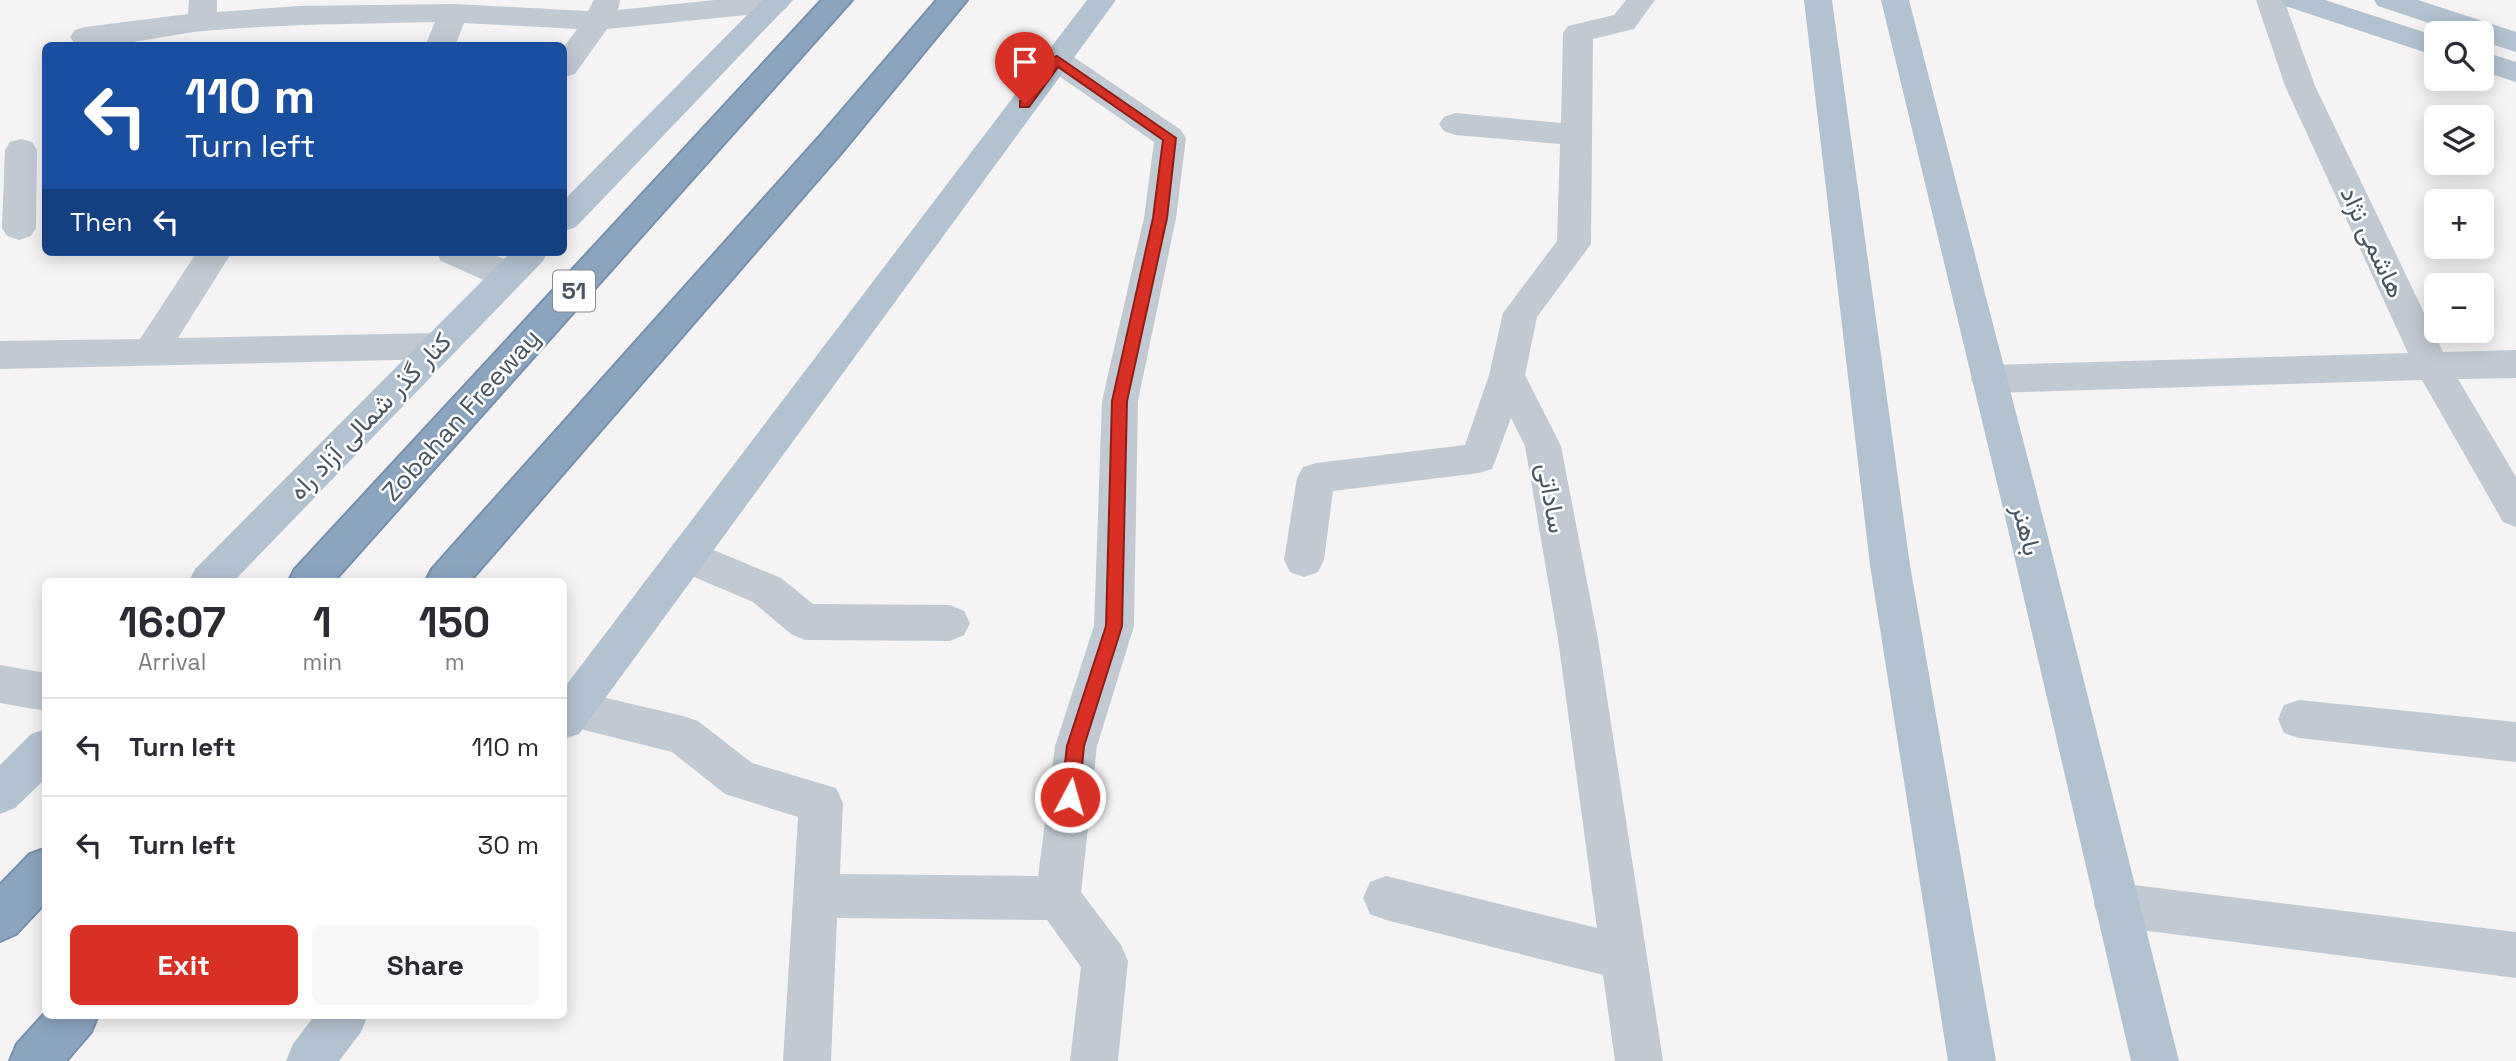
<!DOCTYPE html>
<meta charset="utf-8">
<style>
:root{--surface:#fff;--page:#f7f7f7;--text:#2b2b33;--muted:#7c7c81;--line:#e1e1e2;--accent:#d93025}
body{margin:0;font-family:"Space Grotesk",Vazirmatn,sans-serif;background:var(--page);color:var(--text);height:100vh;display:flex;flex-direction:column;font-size:26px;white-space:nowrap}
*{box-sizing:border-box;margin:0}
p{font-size:23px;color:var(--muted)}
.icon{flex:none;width:38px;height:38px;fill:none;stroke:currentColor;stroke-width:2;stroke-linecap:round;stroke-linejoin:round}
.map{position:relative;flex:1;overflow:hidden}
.panel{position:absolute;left:42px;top:578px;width:525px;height:441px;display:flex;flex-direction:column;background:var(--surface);border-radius:10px;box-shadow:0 4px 18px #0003}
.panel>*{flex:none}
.guide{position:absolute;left:42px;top:42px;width:525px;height:214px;border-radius:10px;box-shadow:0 4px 18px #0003;background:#1a4fa0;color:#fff;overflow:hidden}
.fabs{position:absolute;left:2424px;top:21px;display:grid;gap:14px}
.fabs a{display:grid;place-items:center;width:70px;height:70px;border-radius:10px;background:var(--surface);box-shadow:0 4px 18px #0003;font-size:35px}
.pin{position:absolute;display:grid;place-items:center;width:60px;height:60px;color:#fff;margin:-72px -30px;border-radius:50% 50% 50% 0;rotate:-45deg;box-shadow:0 0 7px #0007}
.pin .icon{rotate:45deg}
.me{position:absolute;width:77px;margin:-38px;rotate:6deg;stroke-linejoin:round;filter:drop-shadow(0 0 5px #0008)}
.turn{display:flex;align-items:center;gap:24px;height:147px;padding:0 28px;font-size:32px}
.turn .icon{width:91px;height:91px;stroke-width:2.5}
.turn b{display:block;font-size:49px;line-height:60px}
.then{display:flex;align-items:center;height:66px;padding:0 28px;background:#0003;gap:14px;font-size:26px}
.eta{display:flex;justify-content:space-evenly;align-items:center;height:119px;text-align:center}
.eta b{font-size:42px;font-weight:700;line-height:49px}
.cta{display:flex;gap:14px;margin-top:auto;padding:14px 28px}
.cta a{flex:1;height:80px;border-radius:10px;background:var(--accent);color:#fff;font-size:28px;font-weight:700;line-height:80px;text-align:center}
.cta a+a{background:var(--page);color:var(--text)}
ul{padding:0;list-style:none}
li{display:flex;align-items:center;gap:21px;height:98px;padding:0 28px;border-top:2px solid var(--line)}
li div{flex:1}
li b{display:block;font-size:26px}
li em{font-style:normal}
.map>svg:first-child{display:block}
</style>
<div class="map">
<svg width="2516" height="1061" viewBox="0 0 2516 1061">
<rect width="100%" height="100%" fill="#f5f3f3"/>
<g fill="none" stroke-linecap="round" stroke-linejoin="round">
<g stroke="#7690ad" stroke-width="4">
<g id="highway">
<polygon points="822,0 852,0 334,581 289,581 295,569"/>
<polygon points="937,0 967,0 842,152 470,581 426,581 432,569 820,136"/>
<polygon points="46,848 46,902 16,934 0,941 0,885 30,854"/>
<polygon points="46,1012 46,1015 98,1015 91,1032 66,1061 10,1061 17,1044"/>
</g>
</g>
<g fill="#c1cad2" fill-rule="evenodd">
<path d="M189 0H217V12L299 6 454 4 588 11 594 0H620L618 10 715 0H789L790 3 786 9 776 12 607 29 575 74 564 77V47L577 29 464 23 455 46H425L435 22C358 24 280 24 203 31 172 34 102 51 75 44L70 37 75 30 85 27 188 14Z"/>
<polygon points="1626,0 1655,0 1634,29 1593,39 1591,244 1537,317 1525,375 1561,446 1598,639 1663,1061 1615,1061 1603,975 1386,920 1370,914 1363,898 1370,882 1386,876 1597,928 1558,639 1525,446 1511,418 1492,469 1479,473 1333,491 1324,560 1318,572 1304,577 1290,572 1284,560 1297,478 1303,467 1316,463 1465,445 1489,375 1503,313 1557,241 1560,144 1455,135 1444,131 1439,124 1444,117 1455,113 1561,123 1563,33 1568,26 1614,15"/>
<polygon points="2256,0 2284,0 2315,86 2443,352 2516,350 2516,378 2458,379 2516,477 2516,527 2503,522 2422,380 1989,393 1976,389 1971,379 1976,369 1989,365 2408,353 2285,86"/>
<polygon points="1057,50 1068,53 1181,130 1186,138 1176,218 1138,401 1134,626 1097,746 1081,892 1121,945 1128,961 1118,1061 1070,1061 1081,967 1047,920 837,918 831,1061 783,1061 798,817 725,794 672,752 564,725 564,693 572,690 683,716 698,721 752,763 836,788 843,803 840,874 1038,876 1055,746 1094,626 1102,401 1144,218 1154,142 1046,67 1042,60 1046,53"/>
<polygon points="21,139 32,142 37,150 36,228 31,236 19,240 7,236 2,228 5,150 10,142"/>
<polygon points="197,252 232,252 178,338 439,333 451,336 457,346 451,356 439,359 0,369 0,341 140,339"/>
<path d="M436 252C464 252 508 248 524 276L519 285 507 289 495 285 441 261Z"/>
<polygon points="687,539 781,578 813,604 950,605 964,611 970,623 964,635 950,641 805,640 791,634 753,602 673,568 668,556 673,544"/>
<polygon points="0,665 46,673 46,711 0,703"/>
<polygon points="2299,700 2516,722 2516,762 2299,738 2284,733 2278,719 2284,705"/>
<polygon points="2117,883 2516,932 2516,978 2117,927 2101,921 2094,905 2101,889"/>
</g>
<g fill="#b3c2d1" fill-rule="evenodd">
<polygon points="762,0 793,0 576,227 564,231 564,200"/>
<polygon points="1087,0 1116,0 579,734 564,739 564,688"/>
<polygon points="1804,0 1832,0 1910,565 1996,1061 1948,1061 1870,565"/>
<polygon points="1881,0 1909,0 2045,525 2179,1061 2131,1061 2007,525"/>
<polygon points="2281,0 2325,0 2436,36 2436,56 2285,6"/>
<polygon points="2374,0 2418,0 2516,32 2516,52 2482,41 2482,33 2459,33 2378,6"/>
<polygon points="2482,51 2516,62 2516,82 2482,71"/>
<polygon points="511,252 548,252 543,261 234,581 189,581 195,569"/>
<polygon points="46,729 46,778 15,808 0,814 0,765 31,734"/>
<polygon points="315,1015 368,1015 361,1032 339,1061 286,1061 293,1044"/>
</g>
<use href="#highway" fill="#8ba5c1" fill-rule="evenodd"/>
</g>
<polygon fill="#d93025" stroke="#8d1f18" stroke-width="2" points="1057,56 1176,138 1167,218 1127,401 1122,626 1084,746 1079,797 1076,803 1070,805 1064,803 1061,797 1067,746 1106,626 1112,401 1153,218 1163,140 1058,67 1029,107 1020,107 1020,101 1052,58"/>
<g text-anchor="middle" stroke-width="5" stroke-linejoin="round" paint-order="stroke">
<rect fill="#fff" stroke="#808990" stroke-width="2" x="553" y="270.5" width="42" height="41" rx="5"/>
<g font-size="24" font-weight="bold" fill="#4a5661">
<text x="574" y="299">51</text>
</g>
<g font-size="26" fill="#4a5661" stroke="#fff">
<text transform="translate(2373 242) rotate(65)" y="9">هاشمی نژاد</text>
<text transform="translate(461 415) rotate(-48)" y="9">Zobahan Freeway</text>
<text transform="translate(370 416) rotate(-46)" y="9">کنار گذر شمالی آزاد راه</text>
<text transform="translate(1552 498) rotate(80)" y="9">ساداتی</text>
<text transform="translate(2027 530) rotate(76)" y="9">باهنر</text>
</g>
</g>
</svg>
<div class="fabs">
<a><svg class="icon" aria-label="search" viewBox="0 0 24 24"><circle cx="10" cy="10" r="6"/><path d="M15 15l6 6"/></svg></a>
<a><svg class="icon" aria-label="layers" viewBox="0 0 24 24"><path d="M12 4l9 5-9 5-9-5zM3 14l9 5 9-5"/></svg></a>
<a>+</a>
<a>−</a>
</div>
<div class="pin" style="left:1025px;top:104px;background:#d93025"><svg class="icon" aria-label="arrive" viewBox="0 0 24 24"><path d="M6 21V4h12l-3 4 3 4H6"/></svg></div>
<svg class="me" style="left:1070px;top:797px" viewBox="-20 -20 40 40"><circle r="17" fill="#d93025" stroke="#fff" stroke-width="3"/><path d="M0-11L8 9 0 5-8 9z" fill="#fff"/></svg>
<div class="guide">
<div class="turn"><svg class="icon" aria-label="left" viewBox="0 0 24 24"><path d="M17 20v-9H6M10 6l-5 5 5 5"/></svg><div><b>110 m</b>Turn left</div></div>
<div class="then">Then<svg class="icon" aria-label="left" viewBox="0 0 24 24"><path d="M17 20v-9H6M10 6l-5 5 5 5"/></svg></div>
</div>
<section class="panel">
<div class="eta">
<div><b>16:07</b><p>Arrival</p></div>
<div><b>1</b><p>min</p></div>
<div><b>150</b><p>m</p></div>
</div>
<ul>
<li><svg class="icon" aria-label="left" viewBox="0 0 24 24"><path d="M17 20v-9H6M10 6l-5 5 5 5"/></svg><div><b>Turn left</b></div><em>110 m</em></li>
<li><svg class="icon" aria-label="left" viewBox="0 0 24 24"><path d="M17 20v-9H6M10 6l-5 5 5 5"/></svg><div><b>Turn left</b></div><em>30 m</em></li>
</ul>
<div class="cta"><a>Exit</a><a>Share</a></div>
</section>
</div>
